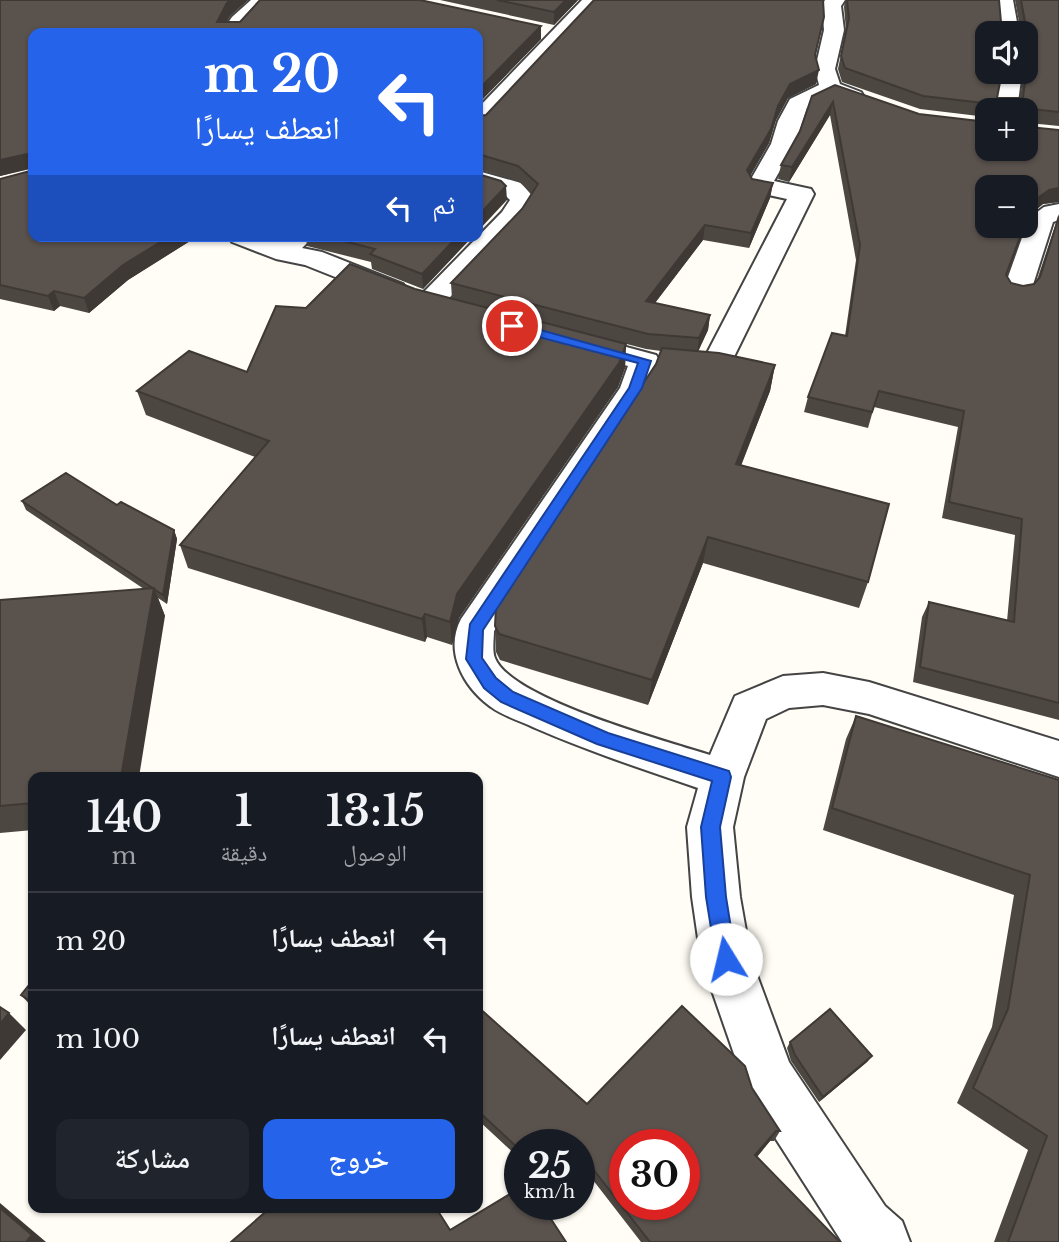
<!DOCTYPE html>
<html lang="ar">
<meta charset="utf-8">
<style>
:root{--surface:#171b24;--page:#20242c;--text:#f1f3f6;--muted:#9ea1a6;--line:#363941;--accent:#2563eb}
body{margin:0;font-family:"Libre Baskerville","Noto Naskh Arabic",serif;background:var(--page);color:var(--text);direction:rtl;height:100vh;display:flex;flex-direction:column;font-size:26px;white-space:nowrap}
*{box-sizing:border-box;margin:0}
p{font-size:23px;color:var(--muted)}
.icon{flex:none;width:38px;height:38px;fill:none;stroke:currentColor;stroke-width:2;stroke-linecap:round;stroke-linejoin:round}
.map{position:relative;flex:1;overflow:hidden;direction:ltr}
.sheet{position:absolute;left:28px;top:772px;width:455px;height:441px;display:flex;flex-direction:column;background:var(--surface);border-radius:14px;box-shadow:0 2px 5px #0004;direction:rtl}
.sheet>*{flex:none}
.banner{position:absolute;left:28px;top:28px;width:455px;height:214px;border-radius:14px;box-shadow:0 2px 5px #0004;direction:rtl;background:#2563eb;color:#fff;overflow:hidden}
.fabs{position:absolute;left:975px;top:21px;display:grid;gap:14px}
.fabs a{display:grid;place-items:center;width:63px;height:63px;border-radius:14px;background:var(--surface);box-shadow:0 2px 5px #0004;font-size:35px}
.speed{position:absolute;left:504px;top:1129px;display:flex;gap:14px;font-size:35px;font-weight:700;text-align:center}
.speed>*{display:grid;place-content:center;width:91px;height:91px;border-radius:50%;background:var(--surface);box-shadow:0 2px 5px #0004;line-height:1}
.speed small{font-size:18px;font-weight:400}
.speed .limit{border:10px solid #d22;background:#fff;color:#111}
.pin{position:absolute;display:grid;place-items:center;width:60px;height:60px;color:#fff;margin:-30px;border:4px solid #fff;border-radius:50%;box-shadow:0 2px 7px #0007}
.me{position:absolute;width:77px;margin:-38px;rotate:351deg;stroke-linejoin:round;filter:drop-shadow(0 0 5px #0008)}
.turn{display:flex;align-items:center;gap:24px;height:147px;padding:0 28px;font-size:32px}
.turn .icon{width:91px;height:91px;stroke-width:2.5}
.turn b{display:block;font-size:49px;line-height:60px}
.then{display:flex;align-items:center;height:66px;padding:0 28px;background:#0003;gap:14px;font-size:26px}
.eta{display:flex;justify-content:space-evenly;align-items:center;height:119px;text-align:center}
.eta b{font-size:42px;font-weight:600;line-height:49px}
.cta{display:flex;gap:14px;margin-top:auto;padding:14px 28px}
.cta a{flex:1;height:80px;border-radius:14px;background:var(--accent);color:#fff;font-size:28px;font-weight:600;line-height:80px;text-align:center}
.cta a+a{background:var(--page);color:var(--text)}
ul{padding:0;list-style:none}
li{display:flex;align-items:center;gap:21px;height:98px;padding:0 28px;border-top:2px solid var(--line)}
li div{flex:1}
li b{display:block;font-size:26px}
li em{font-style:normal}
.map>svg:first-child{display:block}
</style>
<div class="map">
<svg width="1059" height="1242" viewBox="0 0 1059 1242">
<rect width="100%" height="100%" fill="#fffdf5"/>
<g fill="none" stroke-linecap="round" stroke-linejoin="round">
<g stroke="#444" stroke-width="4">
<g id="minor">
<polygon points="251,0 271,0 241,33 221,33 232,17"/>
<polygon points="582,0 601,0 486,126 478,128 478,108"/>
<polygon points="825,0 845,0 841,6 844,30 835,69 840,84 861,92 864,97 861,102 853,104 832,96 807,108 795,144 774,181 811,189 814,194 726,373 715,376 665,370 661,364 665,358 676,355 705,357 787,199 750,191 747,186 771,144 778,121 790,99 819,85 815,69 824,30 822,5"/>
<polygon points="995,0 1013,0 1019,33 999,33"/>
<polygon points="1002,72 1022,72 1017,110 995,110"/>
<polygon points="478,171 521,183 535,199 520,222 438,310 428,313 418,310 414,304 418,298 502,212 510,200 503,193 478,186"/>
<polygon points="1059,204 1059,220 1053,222 1031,291 1027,297 1017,299 1007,297 1003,291 1029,218 1044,207"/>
<polygon points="228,236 265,236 280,242 284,236 314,236 302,248 322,252 403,284 407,290 403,296 393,298 383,296 305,265 276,259 232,242"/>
<path d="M574 333 656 355 660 361 651 388 494 631C494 638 492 651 495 658 511 699 666 741 710 755L735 696 783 676 823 673 869 682 1059 741V777L869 714 823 705 789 708 766 719 744 777 733 827 740 897 751 959 789 1062 885 1206 902 1221 910 1242H842L749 1097 701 959 692 897 687 827 698 788C642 769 588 751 535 728 521 721 503 716 491 707 463 687 444 651 461 619L620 388 628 366 564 348 559 342 564 336Z"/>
</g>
</g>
<use href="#minor" fill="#fff" fill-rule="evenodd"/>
</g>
<g fill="#4d4742" fill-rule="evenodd">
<polygon points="0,0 248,0 230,16 226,22 240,22 260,0 420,0 541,26 541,39 478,104 478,33 33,33 33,236 198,236 128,280 89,313 60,306 54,311 0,299 0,179 30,171 30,169 0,176"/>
<polygon points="440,0 578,0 554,25"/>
<path d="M845 0H999L1001 22H1019L1015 0H1059V126L1029 123V127L1059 130V202L1043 204 1027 217 1006 275 1011 283 1023 286 1034 284 1037 280 1059 214V720L913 682 922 617 929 602 1007 621 1015 535 942 518 958 427 874 407 868 428 804 412 808 397 845 336 856 260 830 115 789 182 778 179 781 165 800 131 812 96 987 149 1026 110H987V117L920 109 842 82 838 69 846 30 844 7ZM987 33H1026V72H1024L1020 98H997Z"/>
<polygon points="815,56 816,84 788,98 776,120 769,143 750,176 752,179 773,183 770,198 749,248 703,240 655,303 710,315 708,330 698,351 775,365 770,391 741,466 868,582 859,608 703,563 648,705 500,660 496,652 495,626 656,364 661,351 646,349 452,299 451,283 522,209 532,193 518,181 478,169 478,116"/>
<polygon points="306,236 473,236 423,289 372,269 371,262 307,246"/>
<polygon points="415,289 626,344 625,368 618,387 459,618 452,645 427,637 425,642 188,568 180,545 255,457 146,415 137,391 247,372 306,308"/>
<polygon points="22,501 117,505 174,530 177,539 167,604 158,598 165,616 33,777 33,830 0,833 0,600 144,589 26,510"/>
<polygon points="856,716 1059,780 1059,1242 994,1242 1028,1150 957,1103 992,1027 1014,895 823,830 846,739"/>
<polygon points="33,980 33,1008 21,995"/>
<polygon points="478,1007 587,1104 752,1088 780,1131 774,1141 770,1141 757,1157 840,1242 641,1242 579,1162 579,1144 520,1144 520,1159 478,1120"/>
<polygon points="790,1042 872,1056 867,1062 819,1102 791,1061 787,1048"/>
</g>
<g fill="#3f3936">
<polygon points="231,0 248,0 230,16 220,33 217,22 227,3"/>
<polygon points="566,0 578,0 554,25 554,12"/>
<polygon points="541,26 541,39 478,104 478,90"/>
<polygon points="819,70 816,84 788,98 776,120 769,143 745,185 747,170 778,106 790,84"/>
<polygon points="833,102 830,115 789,182 792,167"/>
<polygon points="27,154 32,168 0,176 0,160"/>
<polygon points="773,183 770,198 749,248 751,233"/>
<polygon points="506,186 507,200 478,231 478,216"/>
<polygon points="1059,188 1059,202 1043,204 1027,217 1032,202 1049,190"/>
<polygon points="705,225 703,240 645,316 646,301"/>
<polygon points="170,236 198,236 128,280 89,313 84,298 123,265"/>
<polygon points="458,236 473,236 423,289 422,274"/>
<polygon points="54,291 60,306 54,311 48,296"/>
<polygon points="710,315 708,330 697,354 699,338"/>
<polygon points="626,344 625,368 618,387 459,618 452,645 450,622 457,594"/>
<polygon points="775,365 770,391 731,490 736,464"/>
<polygon points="174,530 177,539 167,604 163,595"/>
<polygon points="708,537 703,563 648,705 652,680"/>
<polygon points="154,588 165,616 139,777 121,777"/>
<polygon points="425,614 427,637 425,642 422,619"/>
<polygon points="9,1013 26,1030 0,1060 0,1024"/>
<polygon points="872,1056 867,1062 819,1102 823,1097"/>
<polygon points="776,1131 770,1141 750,1165 755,1155"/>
<polygon points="570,1138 569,1144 560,1144"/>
<polygon points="0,1203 46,1242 26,1242 0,1208"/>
</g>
<g fill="#5a524d" stroke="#3f3936" stroke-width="2" fill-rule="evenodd">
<polygon points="0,0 231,0 227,3 217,22 240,22 260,0 420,0 541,26 478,90 478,33 33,33 33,236 170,236 123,265 84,298 54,291 48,296 0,285 0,179 30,171 30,157 27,154 0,160"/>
<polygon points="497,0 566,0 554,12"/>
<polygon points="594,0 823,0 824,17 815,55 819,70 790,84 778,106 771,129 747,170 752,179 773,183 751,233 705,225 646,301 710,315 699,338 648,334 451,283 522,209 538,184 518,166 478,154 478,116 486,115"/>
<path d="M847 0H999L1001 22H1025L1021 0H1059V112L1031 109 1028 111 1029 127 1059 130V188L1049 190 1032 202 1026 221V187H987V226H1024L1006 275 1011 283 1023 286 1034 284 1040 277 1059 216V703L920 667 929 602 1014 622 1022 519 949 502 964 411 879 391 872 412 808 397 832 333 847 336 860 245 833 102 792 167 781 165 800 131 812 96 835 85 919 114 987 122V149H1026V110H994V106L992 104 923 96 845 68 841 56 849 18ZM987 33H1026V57H1028L1023 98H997L1002 72H987Z"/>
<polygon points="478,174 501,181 506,186 478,216"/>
<polygon points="324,236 458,236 422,274 370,254 375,249"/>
<polygon points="350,264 415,289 626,344 619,363 457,594 450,622 425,614 422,619 180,545 269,441 137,391 189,351 247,372 276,306 306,308"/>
<polygon points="662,348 719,353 775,365 736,464 889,504 868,582 708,537 652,680 499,634 495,626 496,606 656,364"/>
<polygon points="66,473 117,505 121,502 174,530 163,595 22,501"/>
<polygon points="154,588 121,777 33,777 33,803 0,806 0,600"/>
<polygon points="856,716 1059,780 1059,1242 1008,1242 1047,1136 973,1088 1008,1009 1030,875 832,808"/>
<polygon points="33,980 33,1003 21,995"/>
<path d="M682 1006 745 1066 752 1088 780 1131H776L755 1155 840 1242H650L579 1151V1144H574L570 1138 560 1144H520V1150L478 1111V1007L587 1104ZM625 1144H684V1204H625Z"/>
<polygon points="0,1007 9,1013 0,1024"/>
<polygon points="830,1009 872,1056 823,1097 795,1055 790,1042"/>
<polygon points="520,1188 520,1204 541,1204 566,1242 231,1242 270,1208 436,1208 450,1230"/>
<polygon points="0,1208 32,1235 26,1242 0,1242"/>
</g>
<polygon fill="#2563eb" stroke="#184099" stroke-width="2" points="512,322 651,361 642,388 483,630 482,658 496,678 513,692 608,733 729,771 731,777 720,827 726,897 736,959 733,966 726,969 719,966 716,959 706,897 701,827 712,781 597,744 501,702 484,688 466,659 470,624 629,388 638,363 508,329 506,326"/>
</svg>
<div class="fabs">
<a><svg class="icon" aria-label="sound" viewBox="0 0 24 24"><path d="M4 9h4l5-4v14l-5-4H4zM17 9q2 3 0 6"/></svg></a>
<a>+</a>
<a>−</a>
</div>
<div class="speed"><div>25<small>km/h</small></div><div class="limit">30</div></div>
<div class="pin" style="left:512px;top:326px;background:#d93025"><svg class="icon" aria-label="arrive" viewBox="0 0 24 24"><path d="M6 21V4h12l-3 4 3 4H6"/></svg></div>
<svg class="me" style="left:726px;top:959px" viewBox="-20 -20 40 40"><circle r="19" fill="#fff"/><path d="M0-13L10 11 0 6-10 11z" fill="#2563eb"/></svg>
<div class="banner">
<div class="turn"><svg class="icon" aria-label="left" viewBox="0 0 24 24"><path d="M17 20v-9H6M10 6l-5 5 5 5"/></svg><div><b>20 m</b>انعطف يسارًا</div></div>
<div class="then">ثم<svg class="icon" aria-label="left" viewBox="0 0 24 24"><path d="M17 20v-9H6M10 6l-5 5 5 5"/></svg></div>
</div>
<section class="sheet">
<div class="eta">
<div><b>13:15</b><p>الوصول</p></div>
<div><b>1</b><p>دقيقة</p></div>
<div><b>140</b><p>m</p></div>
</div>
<ul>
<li><svg class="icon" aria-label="left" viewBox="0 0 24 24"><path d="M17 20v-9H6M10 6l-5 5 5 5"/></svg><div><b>انعطف يسارًا</b></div><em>20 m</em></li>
<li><svg class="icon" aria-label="left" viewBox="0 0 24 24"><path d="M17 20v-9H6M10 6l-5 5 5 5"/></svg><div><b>انعطف يسارًا</b></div><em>100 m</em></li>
</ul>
<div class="cta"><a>خروج</a><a>مشاركة</a></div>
</section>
</div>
